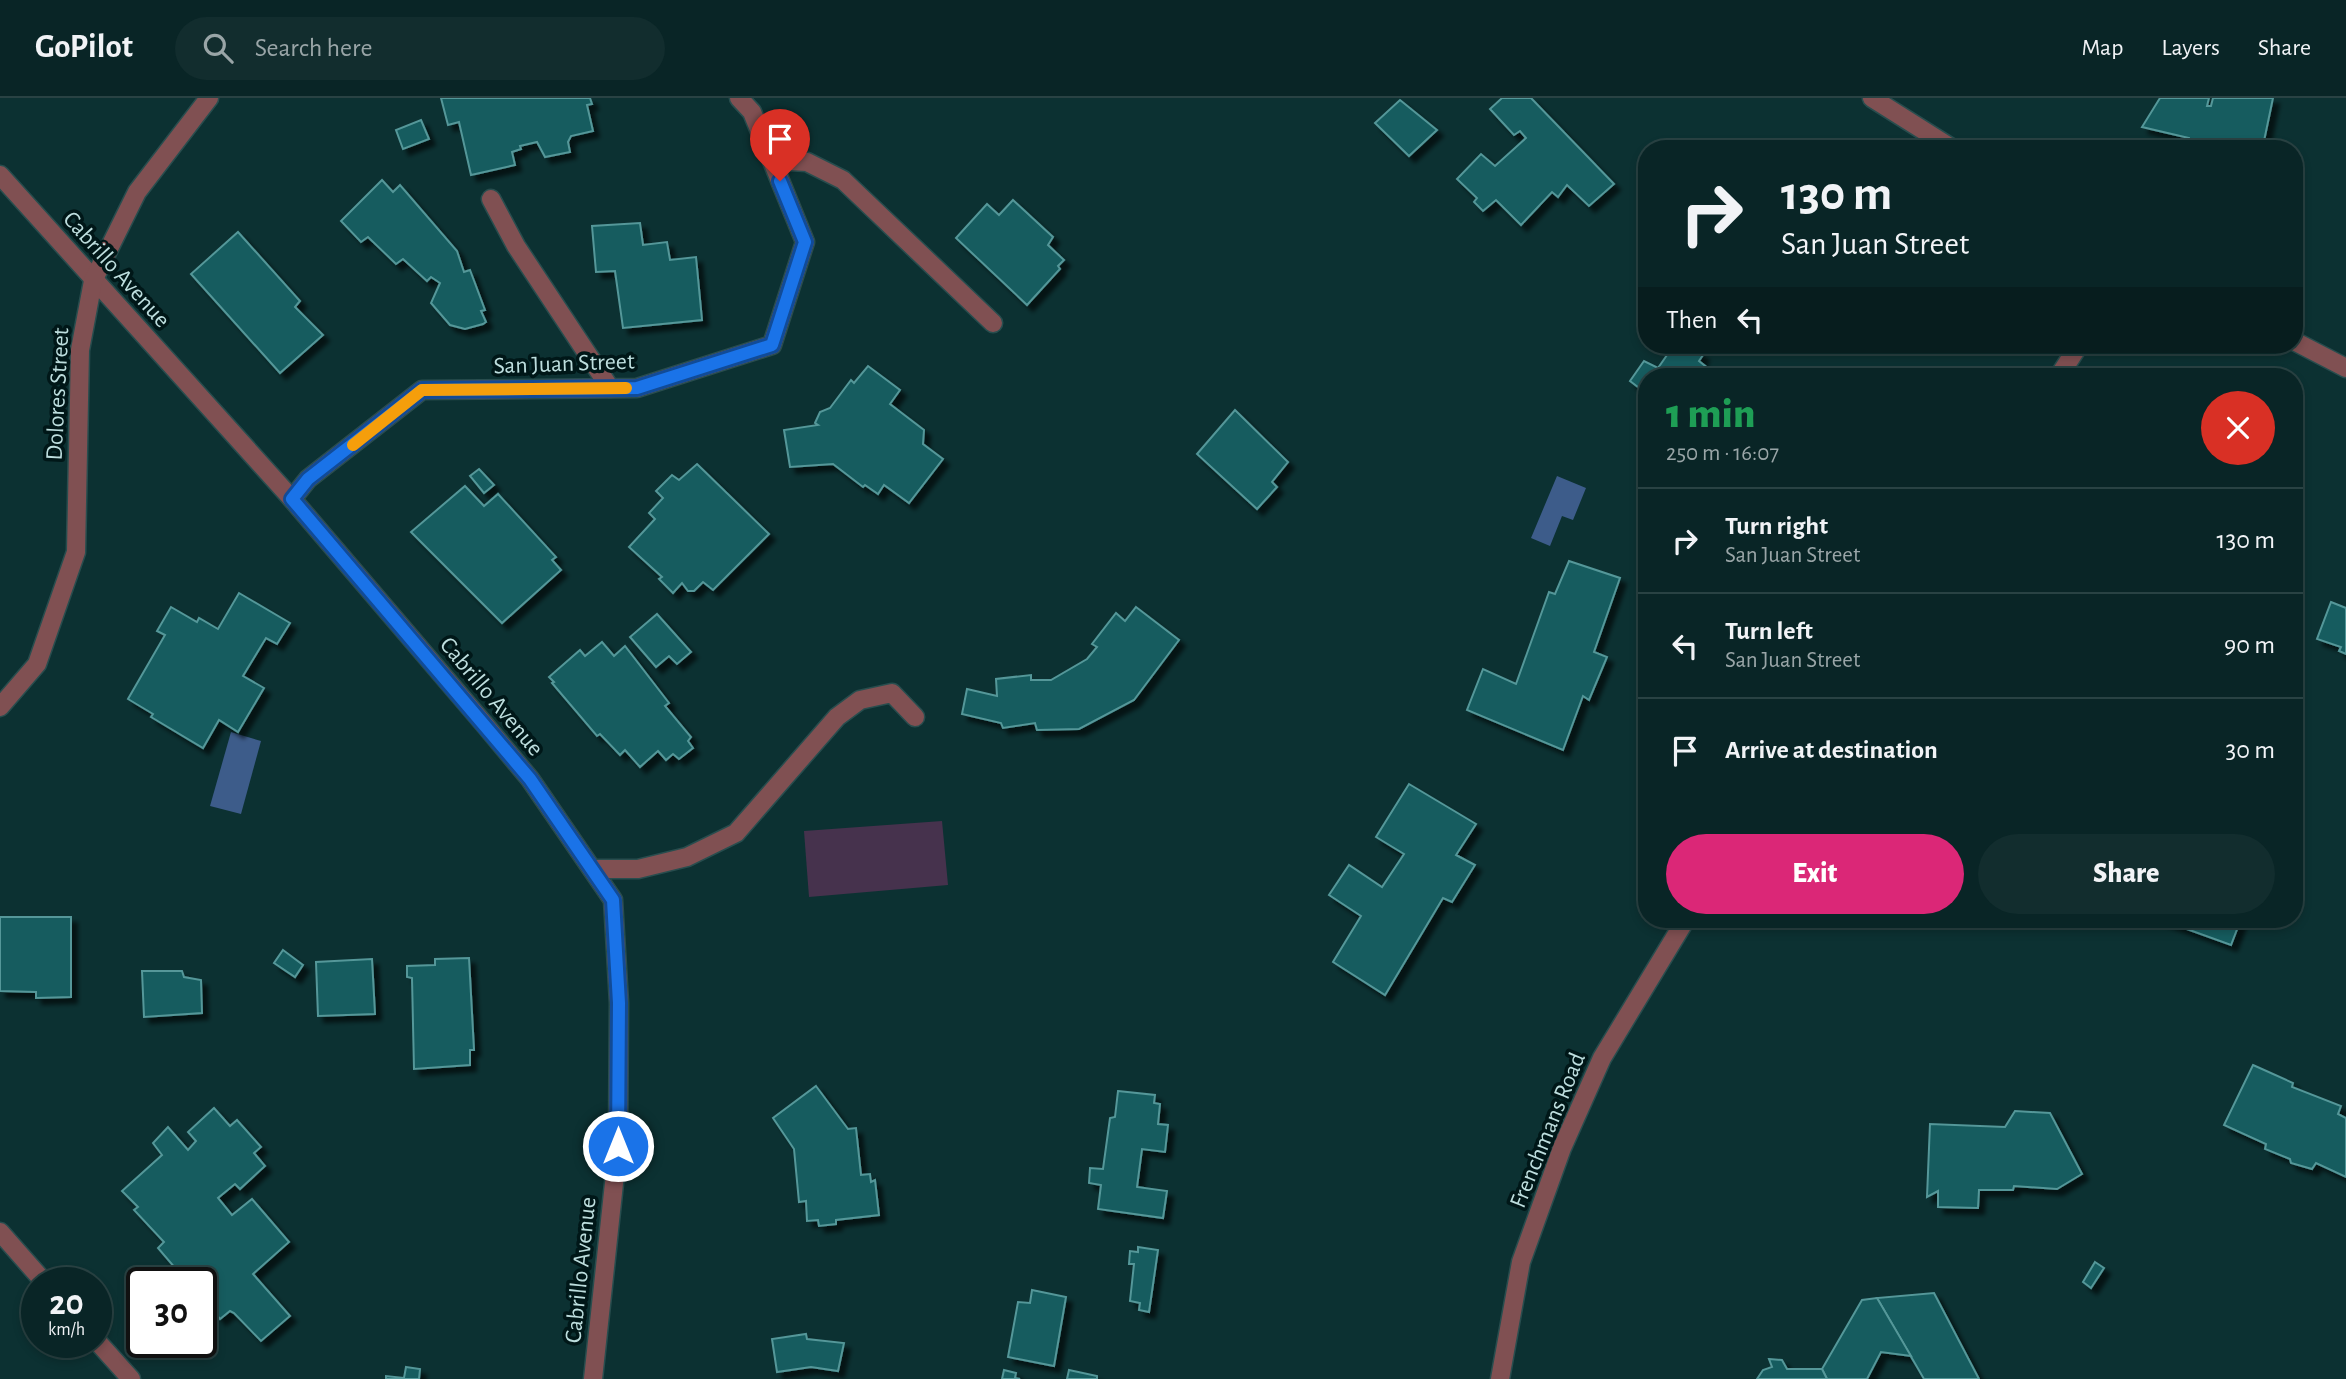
<!DOCTYPE html>
<meta charset="utf-8">
<style>
:root{--surface:#092526;--page:#122d2e;--text:#f1f3f6;--muted:#99a5a7;--line:#294243;--accent:#db2777}
body{margin:0;font-family:"Alegreya Sans",sans-serif;background:var(--page);color:var(--text);height:100vh;display:flex;flex-direction:column;font-size:26px;white-space:nowrap}
*{box-sizing:border-box;margin:0}
p{font-size:23px;color:var(--muted)}
.icon{flex:none;width:38px;height:38px;fill:none;stroke:currentColor;stroke-width:2;stroke-linecap:round;stroke-linejoin:round}
.map{position:relative;flex:1;overflow:hidden}
.panel{position:absolute;left:1638px;top:270px;width:665px;height:560px;display:flex;flex-direction:column;background:var(--surface);border-radius:28px;box-shadow:0 4px 10px #0003,0 0 0 2px var(--line)}
.panel>*{flex:none}
.hud{position:absolute;left:1638px;top:42px;width:665px;height:214px;border-radius:28px;box-shadow:0 4px 10px #0003,0 0 0 2px var(--line);background:#092526;color:var(--text);overflow:hidden}
.speed{position:absolute;left:21px;top:1169px;display:flex;gap:14px;font-size:35px;font-weight:700;text-align:center}
.speed>*{display:grid;place-content:center;width:91px;height:91px;border-radius:50%;background:var(--surface);box-shadow:0 4px 10px #0003,0 0 0 2px var(--line);line-height:1}
.speed small{font-size:18px;font-weight:400}
.speed .limit{border:4px solid #111;border-radius:10px;background:#fff;color:#111}
.pin{position:absolute;display:grid;place-items:center;width:60px;height:60px;color:#fff;margin:-72px -30px;border-radius:50% 50% 50% 0;rotate:-45deg;box-shadow:0 0 7px #0007}
.pin .icon{rotate:45deg}
.me{position:absolute;width:77px;margin:-38px;rotate:0deg;stroke-linejoin:round;filter:drop-shadow(0 0 5px #0008)}
.turn{display:flex;align-items:center;gap:24px;height:147px;padding:0 28px;font-size:32px}
.turn .icon{width:91px;height:91px;stroke-width:2.5}
.turn b{display:block;font-size:49px;line-height:60px}
.then{display:flex;align-items:center;height:66px;padding:0 28px;background:#0003;gap:14px;font-size:26px}
.round{display:grid;place-items:center;flex:none;width:74px;height:74px;border-radius:37px;background:var(--page)}
.head{display:flex;align-items:center;justify-content:space-between;height:119px;padding:0 28px}
h1{font-size:42px;font-weight:800;line-height:52px;color:#1e9e55}
.button{display:flex;gap:14px;margin-top:auto;padding:14px 28px}
.button a{flex:1;height:80px;border-radius:42px;background:var(--accent);color:#fff;font-size:28px;font-weight:800;line-height:80px;text-align:center}
.button a+a{background:var(--page);color:var(--text)}
ul{padding:0;list-style:none}
li{display:flex;align-items:center;gap:21px;height:105px;padding:0 28px;border-top:2px solid var(--line)}
li div{flex:1}
li b{display:block;font-size:26px}
li em{font-style:normal}
header{display:flex;align-items:center;gap:42px;box-sizing:border-box;height:98px;padding:0 35px;background:var(--surface);border-bottom:2px solid var(--line)}
header strong{font-size:33px}
nav{display:flex;gap:38px;margin-inline-start:auto;font-size:24px}
.search{width:490px;height:63px;background:var(--page);display:flex;align-items:center;gap:18px;box-sizing:border-box;padding:0 24px;border-radius:38px;color:var(--muted);font-size:26px}
.map>svg:first-child{display:block}
</style>
<header>
<strong>GoPilot</strong>
<div class="search"><svg class="icon" aria-label="search" viewBox="0 0 24 24"><circle cx="10" cy="10" r="6"/><path d="M15 15l6 6"/></svg>Search here</div>
<nav><a>Map</a><a>Layers</a><a>Share</a></nav>
</header>
<div class="map">
<svg width="2346" height="1281" viewBox="0 0 2346 1281">
<defs>
<filter id="shadow"><feDropShadow dx="6" dy="6" stdDeviation="2" flood-color="#0009"/></filter>
</defs>
<rect width="100%" height="100%" fill="#0c3132"/>
<polygon fill="#46324d" points="942,723 948,787 809,799 804,733"/>
<g fill="#3d5c8a">
<polygon points="1557,378 1586,390 1573,422 1562,418 1550,448 1531,440"/>
<polygon points="231,634 261,643 241,716 210,708"/>
</g>
<g fill="#155c5e" stroke="#549799" stroke-width="2" filter="url(#shadow)">
<polygon points="441,0 590,0 592,6 587,7 593,33 571,38 568,44 570,54 545,59 537,44 520,48 521,51 512,54 515,67 471,77 459,24 448,27"/>
<polygon points="1502,0 1531,0 1614,86 1589,108 1567,87 1558,99 1552,94 1521,127 1496,102 1483,113 1474,104 1477,100 1457,81 1481,56 1495,68 1526,40 1520,33 1514,37 1490,11"/>
<polygon points="2160,0 2209,0 2207,8 2211,8 2213,0 2273,0 2264,43 2274,45 2273,51 2188,51 2189,40 2142,29"/>
<polygon points="1400,2 1437,32 1409,58 1375,25"/>
<polygon points="421,22 429,41 403,51 396,32"/>
<polygon points="382,82 393,94 400,87 457,153 464,174 470,172 485,212 481,213 486,224 483,226 465,231 450,227 431,205 440,185 431,179 427,183 403,161 396,166 368,139 361,144 341,123"/>
<polygon points="1013,102 1053,139 1048,147 1064,162 1058,168 1060,171 1027,207 956,140 987,106 999,117"/>
<polygon points="640,125 643,147 667,144 670,162 696,159 702,222 623,230 615,173 596,174 592,128"/>
<polygon points="238,134 300,203 295,209 323,237 280,275 191,176"/>
<polygon points="1674,247 1689,247 1703,257 1699,263 1718,278 1647,278 1647,296 1630,283 1644,263 1658,270"/>
<polygon points="868,268 900,292 890,306 924,332 923,346 943,361 909,405 884,387 878,396 865,387 863,389 833,366 790,369 784,332 818,327 815,325 820,314 830,310 851,282 854,285"/>
<polygon points="1235,312 1288,364 1272,384 1277,389 1257,411 1197,356"/>
<polygon points="697,366 769,436 713,492 703,484 694,493 688,493 682,485 673,495 659,481 662,479 629,449 655,421 649,415 663,400 656,393 672,377 679,382"/>
<polygon points="479,371 494,387 484,395 470,378"/>
<polygon points="465,388 484,408 498,396 556,459 552,462 561,472 502,525 411,434"/>
<polygon points="1569,463 1620,480 1594,554 1607,559 1589,602 1583,598 1563,652 1467,612 1483,571 1516,586 1549,494 1555,496"/>
<polygon points="239,495 290,525 277,546 266,540 243,578 264,590 238,634 219,622 203,650 151,619 153,616 128,601 165,537 157,533 171,509 197,524 199,520 218,531"/>
<polygon points="2331,504 2346,510 2346,556 2339,553 2341,549 2317,541"/>
<polygon points="1136,509 1179,542 1134,602 1079,631 1037,632 1035,625 1003,630 1001,625 962,616 967,591 997,598 996,581 1031,577 1031,582 1051,582 1087,561 1097,549 1092,546 1116,515 1125,523"/>
<polygon points="657,516 691,554 677,566 669,558 656,569 630,539"/>
<polygon points="602,544 614,558 625,548 669,605 665,608 691,639 688,643 693,650 679,661 673,656 666,662 658,653 640,669 625,652 620,657 600,636 597,638 552,585 554,584 549,579 580,552 585,558"/>
<polygon points="1409,686 1476,726 1456,757 1475,767 1452,804 1443,800 1385,897 1333,864 1361,818 1329,797 1349,767 1382,789 1404,756 1376,739"/>
<polygon points="0,819 71,819 71,899 36,900 36,894 0,893"/>
<polygon points="2159,821 2241,821 2231,847"/>
<polygon points="283,852 303,867 295,879 274,865"/>
<polygon points="469,860 474,952 470,952 470,967 414,971 412,880 407,879 407,868 435,867 435,861"/>
<polygon points="372,861 375,916 318,918 316,864"/>
<polygon points="142,873 182,873 184,879 201,882 202,915 144,919"/>
<polygon points="2253,967 2293,985 2292,989 2341,1008 2338,1016 2346,1020 2346,1079 2316,1065 2312,1071 2291,1065 2290,1061 2265,1051 2266,1046 2224,1027"/>
<polygon points="816,988 848,1031 856,1030 861,1077 870,1076 871,1084 875,1082 879,1117 836,1122 836,1126 819,1128 818,1122 807,1123 806,1103 799,1104 794,1051 773,1020"/>
<polygon points="1118,993 1155,997 1154,1005 1160,1006 1158,1026 1168,1027 1165,1054 1142,1051 1137,1089 1167,1093 1163,1120 1098,1111 1101,1087 1089,1085 1090,1070 1103,1071 1110,1020 1115,1019"/>
<polygon points="214,1010 230,1028 237,1022 261,1049 254,1055 265,1068 240,1091 235,1086 218,1100 232,1117 252,1101 289,1144 253,1176 290,1218 261,1243 234,1215 230,1213 220,1221 210,1209 207,1211 201,1203 201,1185 188,1185 158,1150 164,1144 134,1112 138,1109 122,1093 162,1057 153,1045 168,1029 188,1052 196,1043 188,1034"/>
<polygon points="2015,1013 2050,1015 2082,1076 2057,1091 2014,1088 2013,1092 1979,1092 1978,1110 1938,1109 1938,1093 1927,1099 1930,1026 2005,1029"/>
<polygon points="1138,1149 1158,1152 1149,1214 1139,1212 1140,1205 1130,1203 1134,1166 1129,1166 1130,1153 1138,1154"/>
<polygon points="2095,1164 2104,1170 2091,1190 2083,1184"/>
<polygon points="1032,1192 1066,1199 1054,1268 1008,1259 1018,1204 1030,1205"/>
<polygon points="1934,1195 1979,1281 1924,1281 1877,1200"/>
<polygon points="1877,1200 1911,1258 1881,1254 1867,1281 1827,1281 1822,1271 1862,1202"/>
<polygon points="806,1236 807,1241 844,1245 838,1273 811,1269 777,1274 772,1241"/>
<polygon points="1769,1261 1782,1262 1787,1271 1822,1271 1827,1281 1757,1281 1763,1272 1772,1269"/>
<polygon points="406,1269 420,1271 419,1281 386,1281 386,1278 404,1280"/>
<polygon points="1004,1272 1016,1275 1015,1280 1020,1281 1002,1281"/>
<polygon points="1069,1272 1097,1278 1097,1281 1067,1281"/>
</g>
<g fill="none" stroke-linecap="round" stroke-linejoin="round">
<g stroke="#284d4e" stroke-width="21">
<g id="minor">
<polyline points="1872,0 1953,51"/>
<polyline points="772,62 807,64 843,82 993,225"/>
<polyline points="0,77 292,401 485,627 530,681 613,802 619,905 618,1048 593,1281"/>
<polyline points="491,101 516,148 610,290"/>
<polyline points="2294,243 2346,270"/>
<polyline points="2059,278 2079,247"/>
<polyline points="292,401 308,381 422,292 637,290 772,247 805,144 752,14 739,0"/>
<polyline points="0,609 37,566 76,454 80,252 93,183 137,94 209,0"/>
<polyline points="592,771 638,771 687,759 736,735 837,619 860,602 892,595 915,619"/>
<polyline points="0,1134 45,1185"/>
<polyline points="96,1242 131,1281"/>
<polyline points="1500,1281 1521,1164 1562,1050 1602,960 1686,821"/>
</g>
</g>
<use href="#minor" stroke="#805052" stroke-width="18"/>
</g>
<g fill="none" stroke-linecap="round" stroke-linejoin="round">
<g stroke="#114b97" stroke-width="18">
<polyline id="route" points="618,1048 619,905 613,802 530,681 292,401 308,381 422,292 637,290 772,247 805,144 780,83"/>
</g>
<use href="#route" stroke="#1a73e8" stroke-width="12"/>
<polyline stroke="#f59e0b" stroke-width="12" points="353,347 422,292 626,290"/>
</g>
<g text-anchor="middle" stroke-width="7" stroke-linejoin="round" paint-order="stroke">
<g font-size="24" fill="#bddede" stroke="#001718">
<text transform="translate(117 171) rotate(48)" y="8">Cabrillo Avenue</text>
<text transform="translate(564 265) rotate(-2)" y="8">San Juan Street</text>
<text transform="translate(57 296) rotate(-87)" y="8">Dolores Street</text>
<text transform="translate(492 598) rotate(50)" y="8">Cabrillo Avenue</text>
<text transform="translate(1547 1032) rotate(-68)" y="8">Frenchmans Road</text>
<text transform="translate(580 1172) rotate(-84)" y="8">Cabrillo Avenue</text>
</g>
</g>
</svg>
<div class="speed"><div>20<small>km/h</small></div><div class="limit">30</div></div>
<div class="pin" style="left:780px;top:83px;background:#d93025"><svg class="icon" aria-label="arrive" viewBox="0 0 24 24"><path d="M6 21V4h12l-3 4 3 4H6"/></svg></div>
<svg class="me" style="left:618px;top:1048px" viewBox="-20 -20 40 40"><circle r="17" fill="#1a73e8" stroke="#fff" stroke-width="3"/><path d="M0-11L8 9 0 5-8 9z" fill="#fff"/></svg>
<div class="hud">
<div class="turn"><svg class="icon" aria-label="right" viewBox="0 0 24 24"><path d="M7 20v-9h11M14 6l5 5-5 5"/></svg><div><b>130 m</b>San Juan Street</div></div>
<div class="then">Then<svg class="icon" aria-label="left" viewBox="0 0 24 24"><path d="M17 20v-9H6M10 6l-5 5 5 5"/></svg></div>
</div>
<section class="panel">
<div class="head"><div><h1>1 min</h1><p>250 m · 16:07</p></div><a class="round" style="background:#d93025;color:#fff"><svg class="icon" aria-label="close" viewBox="0 0 24 24"><path d="M6 6l12 12M18 6L6 18"/></svg></a></div>
<ul>
<li><svg class="icon" aria-label="right" viewBox="0 0 24 24"><path d="M7 20v-9h11M14 6l5 5-5 5"/></svg><div><b>Turn right</b><p>San Juan Street</p></div><em>130 m</em></li>
<li><svg class="icon" aria-label="left" viewBox="0 0 24 24"><path d="M17 20v-9H6M10 6l-5 5 5 5"/></svg><div><b>Turn left</b><p>San Juan Street</p></div><em>90 m</em></li>
<li><svg class="icon" aria-label="arrive" viewBox="0 0 24 24"><path d="M6 21V4h12l-3 4 3 4H6"/></svg><div><b>Arrive at destination</b></div><em>30 m</em></li>
</ul>
<div class="button"><a>Exit</a><a>Share</a></div>
</section>
</div>
